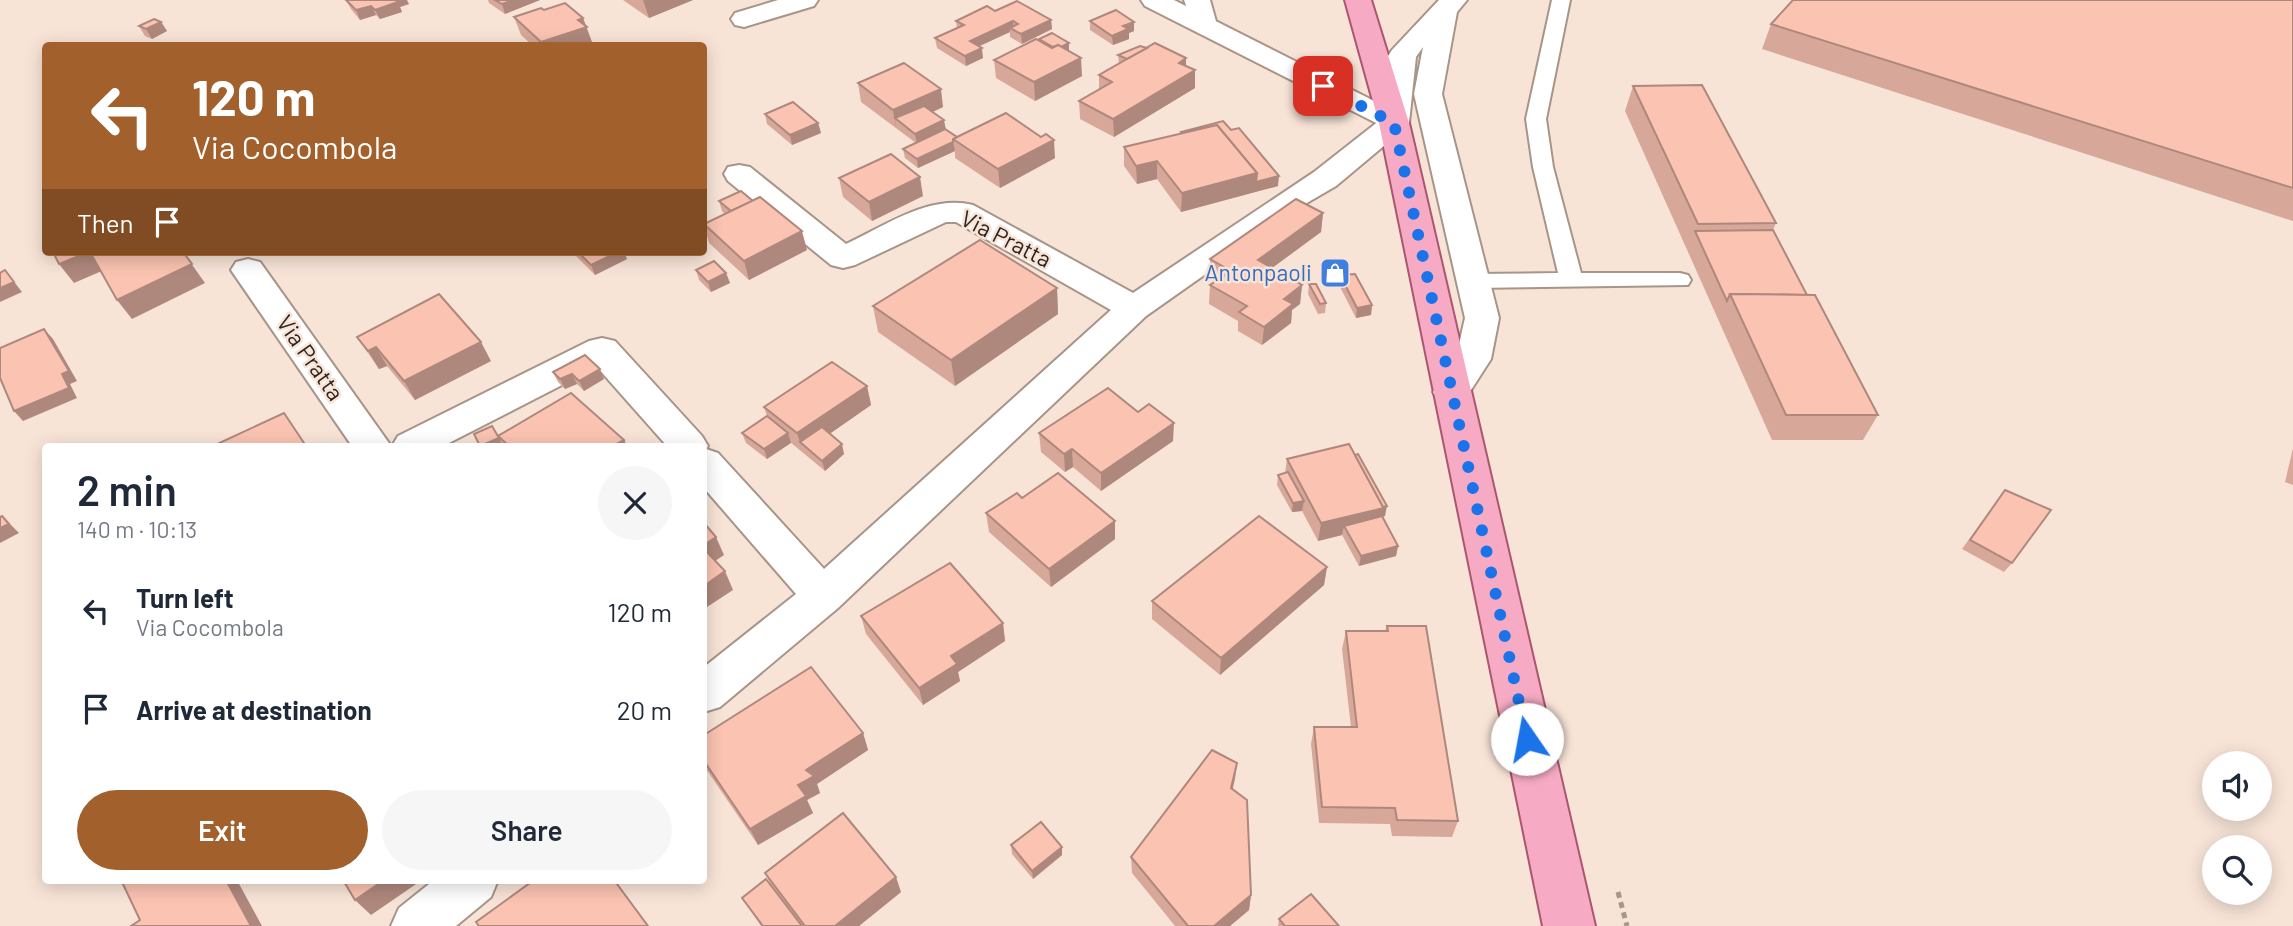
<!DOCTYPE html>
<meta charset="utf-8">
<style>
:root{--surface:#fff;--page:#f6f6f7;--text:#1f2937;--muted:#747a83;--accent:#a2602c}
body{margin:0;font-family:Barlow,sans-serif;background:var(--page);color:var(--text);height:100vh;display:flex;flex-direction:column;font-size:26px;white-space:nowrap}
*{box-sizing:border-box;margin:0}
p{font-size:23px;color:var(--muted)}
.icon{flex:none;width:38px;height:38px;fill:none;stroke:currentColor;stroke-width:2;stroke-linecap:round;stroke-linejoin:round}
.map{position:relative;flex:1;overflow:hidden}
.details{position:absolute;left:42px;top:443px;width:665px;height:441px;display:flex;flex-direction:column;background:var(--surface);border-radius:7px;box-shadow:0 4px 18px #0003}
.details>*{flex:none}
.guide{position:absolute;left:42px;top:42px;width:665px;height:214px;border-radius:7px;box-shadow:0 4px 18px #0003;background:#a2602c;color:#fff;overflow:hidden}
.buttons{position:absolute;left:2202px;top:751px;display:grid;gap:14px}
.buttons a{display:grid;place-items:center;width:70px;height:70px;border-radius:50%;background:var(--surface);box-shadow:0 4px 18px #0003;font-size:35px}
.pin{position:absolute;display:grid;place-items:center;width:60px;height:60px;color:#fff;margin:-30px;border-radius:14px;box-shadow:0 4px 10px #0006}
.me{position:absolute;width:77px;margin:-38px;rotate:348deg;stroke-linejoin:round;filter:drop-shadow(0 0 5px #0008)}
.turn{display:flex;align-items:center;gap:24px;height:147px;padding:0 35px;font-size:32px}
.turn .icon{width:91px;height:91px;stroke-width:2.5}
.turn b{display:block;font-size:49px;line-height:60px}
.then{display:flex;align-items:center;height:66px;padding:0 35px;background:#0003;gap:14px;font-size:26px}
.round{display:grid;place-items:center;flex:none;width:74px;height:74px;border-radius:37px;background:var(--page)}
.overview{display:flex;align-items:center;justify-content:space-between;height:119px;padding:0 35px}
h1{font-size:42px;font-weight:600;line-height:52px}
.cta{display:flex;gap:14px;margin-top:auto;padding:14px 35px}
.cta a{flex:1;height:80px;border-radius:42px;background:var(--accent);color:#fff;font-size:28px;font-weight:600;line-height:80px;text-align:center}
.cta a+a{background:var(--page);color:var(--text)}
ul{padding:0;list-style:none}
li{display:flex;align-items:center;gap:21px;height:98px;padding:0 35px}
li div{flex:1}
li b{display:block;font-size:26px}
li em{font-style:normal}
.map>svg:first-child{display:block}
</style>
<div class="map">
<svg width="2293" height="926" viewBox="0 0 2293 926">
<rect width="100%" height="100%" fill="#f8e4d7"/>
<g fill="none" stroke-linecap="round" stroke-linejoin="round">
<g stroke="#a79588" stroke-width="4">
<polygon id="lane" points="1552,0 1570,0 1546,119 1553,167 1581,273 1680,273 1688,275 1691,280 1688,285 1473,288 1465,286 1462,281 1465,276 1473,274 1558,273 1533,167 1526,119"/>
</g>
<g stroke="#a79588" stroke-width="4">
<g id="street">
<polygon points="778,0 818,0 814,6 744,27 735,25 731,19 735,13"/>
<polygon points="1184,0 1210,0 1217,25 1213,31 1195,31"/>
<path d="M1394 114 1404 117 1409 123 1404 129 1336 186 1305 204 1146 316 838 608 720 707 704 712V667L796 594 704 488V446H667L597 367 443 446H392L398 436 589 341 602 338 615 341 702 436 708 446 706 449 718 453 824 569 1111 310 956 222H946L855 265 843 268 831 265 728 181 724 174 728 167 739 165 750 167 846 244C885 226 929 194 973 205L1133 293 1314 172 1384 117Z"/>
<polygon points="248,259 260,262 391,446 352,446 231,270 236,262"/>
<polygon points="434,880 498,880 491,897 456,926 391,926 399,908"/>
</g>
</g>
<g stroke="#a79588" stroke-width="4">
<polygon id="secondary" points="1141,0 1174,0 1382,105 1388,56 1392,50 1439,0 1467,0 1457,12 1442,94 1499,318 1491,359 1464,401 1451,405 1438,401 1433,392 1456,357 1465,318 1414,94 1423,47 1416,57 1409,123 1404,129 1394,132 1145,6"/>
</g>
<g stroke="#ab5670" stroke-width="4">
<polygon id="primary" points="1345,0 1371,0 1409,123 1595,926 1543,926 1379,123"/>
</g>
<polyline stroke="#a6978d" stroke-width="5" stroke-dasharray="6 4.5" stroke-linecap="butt" points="1618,892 1627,926"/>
<use href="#lane" fill="#fff" fill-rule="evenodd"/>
<use href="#street" fill="#fff" fill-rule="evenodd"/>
<use href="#secondary" fill="#fff" fill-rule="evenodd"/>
<use href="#primary" fill="#f6aac4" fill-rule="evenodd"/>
</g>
<g fill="#d7a899">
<polygon points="346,0 409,4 400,7 402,12 380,19 376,15 360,20 351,9"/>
<polygon points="488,0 540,0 505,14 489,3"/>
<polygon points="623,0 693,0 649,18"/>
<polygon points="2293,0 2293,221 1762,49 1771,24"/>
<polygon points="544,10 583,18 593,45 533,46 521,35 514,17"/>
<polygon points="995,11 1051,20 1052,29 1022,44 1010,37 1010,32 979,46 983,58 966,66 937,48 935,38 957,28 956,21"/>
<polygon points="1090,21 1134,22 1134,31 1129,33 1129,39 1113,45 1090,30"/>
<polygon points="161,22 167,31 152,39 145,36 139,26"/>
<polygon points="1039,39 1069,51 1082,76 1035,101 996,78 994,60 1039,41"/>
<polygon points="1118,55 1186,66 1195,88 1114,137 1080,119 1079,101 1099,89 1099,75 1119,64"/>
<polygon points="858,83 943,107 933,112 946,129 957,137 1055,158 1000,188 955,158 955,151 918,168 905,158 903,149 916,143 861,102"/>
<polygon points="1633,86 1776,223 1773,230 1807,295 1878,415 1863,440 1772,440 1625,111"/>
<polygon points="765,114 818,123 821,133 792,145 767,124"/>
<polygon points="1181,132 1278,186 1181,212 1157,179 1137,184 1124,166 1124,147 1181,133"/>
<polygon points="839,178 923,196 872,221 843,197"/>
<polygon points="719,201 753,201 807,250 749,280 709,243 704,224 725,214 722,211"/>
<polygon points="1323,213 1321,232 1272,268 1302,285 1300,304 1292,310 1291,323 1262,345 1238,331 1238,321 1209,304 1210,285 1213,283 1214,280 1210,278 1210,259"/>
<polygon points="572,252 624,252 627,259 595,275"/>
<polygon points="696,270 726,273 730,283 711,292 699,280"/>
<polygon points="1340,275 1372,305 1371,315 1356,318 1339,285"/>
<polygon points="1309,284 1326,303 1325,313 1318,314 1308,294"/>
<polygon points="1057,288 1058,314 955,386 878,332 873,306"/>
<polygon points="357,337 491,361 415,400 387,366 379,369"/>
<polygon points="553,372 604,379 584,391 577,384 565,389 558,382"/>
<polygon points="867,386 871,405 829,434 844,454 825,471 790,442 767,459 746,443 742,433 767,416 764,407"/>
<polygon points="1039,433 1173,441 1101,491 1073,467 1065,472 1041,452"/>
<polygon points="499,438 624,440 627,446 480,446"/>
<polygon points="2293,448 2293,485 2285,482"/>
<polygon points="1287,459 1385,516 1382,517 1398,546 1396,556 1359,566 1342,535 1318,541 1302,511 1292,512 1277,485 1278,475 1285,473"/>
<polygon points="2005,490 2012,563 2004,572 1962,549"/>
<polygon points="1022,498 1115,539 1051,587 989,532 986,513"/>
<polygon points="1327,567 1324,585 1220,675 1152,619 1152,601"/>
<polygon points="861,616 1003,623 1005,641 958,672 960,681 923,705 866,634"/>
<polygon points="1387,626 1458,821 1452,837 1392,836 1390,824 1319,823 1311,744 1314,727 1351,727 1342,649 1346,631 1385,631"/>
<polygon points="863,733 868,750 817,784 820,793 807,800 813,813 758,845 704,766 704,735"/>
<polygon points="1237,763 1232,789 1251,895 1249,910 1230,926 1175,926 1132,873 1131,857"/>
<polygon points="1011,845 1062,855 1033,879 1012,854"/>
<polygon points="765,873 901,892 859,926 761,926 742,898 770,883"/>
<polygon points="1279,919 1339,926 1278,926"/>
</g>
<g fill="#af887d">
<polygon points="394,0 407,0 409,4 400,7 402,12 380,19 375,10"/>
<polygon points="513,0 540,0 505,14 502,4"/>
<polygon points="643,0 693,0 649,18"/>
<polygon points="371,6 376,15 360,20 356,10"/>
<polygon points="583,18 593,45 543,46 541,42"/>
<polygon points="1051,20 1052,29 1022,44 1021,34"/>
<polygon points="1013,21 1014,30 1010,28 1010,32 971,50 970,41"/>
<polygon points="161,22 167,31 152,39 146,29"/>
<polygon points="1134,22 1134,31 1129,33 1129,39 1113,45 1112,36 1123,26"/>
<polygon points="1069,43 1069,53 1056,49"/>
<polygon points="982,48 983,58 966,66 965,56"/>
<polygon points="1081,58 1082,76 1035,101 1034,82"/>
<polygon points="1186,58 1186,76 1195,70 1195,88 1114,137 1113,119 1179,63"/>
<polygon points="941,89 943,107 904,125 895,118 896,128 893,110"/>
<polygon points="944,120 946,130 917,144 915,134"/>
<polygon points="818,123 821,133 792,145 790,135"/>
<polygon points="1054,140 1055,158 1000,188 998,169"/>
<polygon points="953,142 955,151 918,168 917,159"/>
<polygon points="1157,161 1157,179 1137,184 1136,166"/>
<polygon points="1257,173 1279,176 1278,186 1181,212 1182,193"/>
<polygon points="920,177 923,196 872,221 869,202"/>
<polygon points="1323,213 1321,232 1257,279 1258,260"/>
<polygon points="802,231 807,250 749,280 744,261"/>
<polygon points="90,252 104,270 74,283 59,264"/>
<polygon points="183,252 205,283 132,319 117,300"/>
<polygon points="618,252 624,252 627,259 595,275 591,265"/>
<polygon points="5,270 22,292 0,302 0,288"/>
<polygon points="726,273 730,283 711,292 708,282"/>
<polygon points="1302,285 1300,304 1292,310 1291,323 1262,345 1264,327 1284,299"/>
<polygon points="1057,288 1058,314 955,386 951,360"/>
<polygon points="1372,305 1371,315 1356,318 1357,308"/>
<polygon points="44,329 53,339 77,381 70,384 77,398 23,421 14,411 62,374"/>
<polygon points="481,342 491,361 415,400 404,381"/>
<polygon points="376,347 387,366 379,369 368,351"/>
<polygon points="600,369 604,379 584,391 579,381"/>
<polygon points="572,374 577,384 565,389 560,379"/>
<polygon points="867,386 871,405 808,449 800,442 803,452 797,433"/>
<polygon points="1174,423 1173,441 1101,491 1101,473"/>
<polygon points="788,433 791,443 767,459 764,449"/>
<polygon points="499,438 503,446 480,446"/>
<polygon points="624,440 627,446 613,446"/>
<polygon points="842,444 844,454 825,471 822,461"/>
<polygon points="1072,449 1073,467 1065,472 1064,454"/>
<polygon points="1304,501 1302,511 1292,512 1293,503"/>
<polygon points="1387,506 1385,516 1344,526 1342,535 1318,541 1321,523"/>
<polygon points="2,516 19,533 0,543 0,528"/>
<polygon points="1115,521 1115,539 1051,587 1049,569"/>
<polygon points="716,537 724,555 709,565 704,553 704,545"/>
<polygon points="1398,546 1396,556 1359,566 1361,556"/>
<polygon points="1327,567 1324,585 1220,675 1221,658"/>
<polygon points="725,571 733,590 704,609 704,586"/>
<polygon points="1003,623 1005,641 958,672 960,681 923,705 919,688 951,656"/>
<polygon points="863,733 868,750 817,784 820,793 807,800 813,813 758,845 750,829 806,770"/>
<polygon points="1237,763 1235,779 1229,804 1231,788"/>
<polygon points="1062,847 1062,855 1033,879 1032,871"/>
<polygon points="896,877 901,892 859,926 835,926"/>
<polygon points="226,880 236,880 238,882 262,926 251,926"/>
<polygon points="384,880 422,880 371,915 355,900"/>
<polygon points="1251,895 1249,910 1230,926 1214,926"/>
</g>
<g fill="#fac3b2" stroke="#af887d" stroke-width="2">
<polygon points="346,0 395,0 398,2 375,10 371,6 356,10"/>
<polygon points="495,0 513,0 502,4"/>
<polygon points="1793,0 2293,0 2293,188 1771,24"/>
<polygon points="1017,1 1051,20 1021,34 1010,28 1018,24 1013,21 970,41 982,48 965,56 935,38 964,25 956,21 987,6 995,11"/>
<polygon points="565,3 583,18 578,20 587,27 541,42 514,17 541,8 544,10"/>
<polygon points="1116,10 1134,22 1123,26 1128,29 1112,36 1090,21"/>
<polygon points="154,19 161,22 146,29 139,26"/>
<polygon points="1052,33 1069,43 1061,47 1058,45 1053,47 1039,39"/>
<polygon points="1036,39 1052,48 1058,45 1081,58 1034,82 994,60"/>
<polygon points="1155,43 1186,58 1179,63 1195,70 1113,119 1079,101 1112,82 1099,75"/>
<polygon points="1140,46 1147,48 1127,59 1118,55"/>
<polygon points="904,63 941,89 893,110 858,83"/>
<polygon points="1702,85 1776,223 1698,224 1633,86"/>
<polygon points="793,102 818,123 790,135 765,114"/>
<polygon points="924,106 944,120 915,134 895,118"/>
<polygon points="1006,113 1041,137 1046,134 1054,140 998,169 953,139"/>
<polygon points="1223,121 1231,130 1239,128 1279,176 1256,182 1257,173 1217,125 1182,133 1181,132"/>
<polygon points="1217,125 1257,173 1182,193 1157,161 1136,166 1124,147"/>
<polygon points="945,129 957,137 953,139 953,142 917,159 903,149"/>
<polygon points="891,154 920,177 869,202 839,178"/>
<polygon points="741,191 753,201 731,211 719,201"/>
<polygon points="760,197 802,231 744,261 704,224"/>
<polygon points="1296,199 1323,213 1258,260 1302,285 1284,299 1293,304 1264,327 1239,312 1247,306 1210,285 1231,271 1210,259"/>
<polygon points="1773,230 1807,295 1730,294 1727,301 1695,231"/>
<polygon points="980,240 1057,288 951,360 873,306"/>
<polygon points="53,252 89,252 59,264"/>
<polygon points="90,252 183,252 192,264 117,300"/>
<polygon points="578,252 618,252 591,265"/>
<polygon points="714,261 726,273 708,282 696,270"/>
<polygon points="5,270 14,282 0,288 0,273"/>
<polygon points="1220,274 1224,276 1218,280 1214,278"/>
<polygon points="1355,274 1372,305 1357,308 1340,275"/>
<polygon points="1309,284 1316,284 1326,303 1320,304"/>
<polygon points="439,294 481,342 404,381 376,347 368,351 357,337"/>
<polygon points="1730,294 1815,295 1878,415 1786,415"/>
<polygon points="44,329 69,371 62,374 69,388 14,411 0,378 0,348"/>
<polygon points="585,355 600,369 579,381 572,374 560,379 553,372"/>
<polygon points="832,362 867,386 797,433 764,407"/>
<polygon points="1108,388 1138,412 1149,404 1174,423 1101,473 1072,449 1064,454 1039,433"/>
<polygon points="571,393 624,440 613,446 509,446 498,436"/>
<polygon points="284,413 306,446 213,446"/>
<polygon points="767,416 788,433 764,449 742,433"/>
<polygon points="492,426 499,438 480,446 474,434"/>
<polygon points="822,427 842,444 822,461 800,442"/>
<polygon points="1349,444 1384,508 1321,523 1287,459"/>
<polygon points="1358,454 1387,506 1383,507 1355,455"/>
<polygon points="1288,472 1304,501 1293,503 1278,475"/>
<polygon points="1058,473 1115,521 1049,569 986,513 1017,493 1022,498"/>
<polygon points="2005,490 2051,510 2012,563 1970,540"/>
<polygon points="2,516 9,524 0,528 0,517"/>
<polygon points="1259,516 1327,567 1221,658 1152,601"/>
<polygon points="1382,516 1398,546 1361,556 1344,526"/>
<polygon points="704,523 716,537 704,545"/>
<polygon points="704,549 725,571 704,586"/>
<polygon points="950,563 1003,623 951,656 957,664 919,688 861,616"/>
<polygon points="1387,626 1426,626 1458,821 1397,820 1395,808 1322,807 1314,727 1357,727 1346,631 1388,631"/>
<polygon points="811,667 863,733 806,770 814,776 798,785 806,796 750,829 704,761 704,735"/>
<polygon points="1212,750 1237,763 1231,788 1247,800 1251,895 1214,926 1188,926 1131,857"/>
<polygon points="843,813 896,877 835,926 805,926 765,873"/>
<polygon points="1041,822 1062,847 1032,871 1011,845"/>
<polygon points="766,879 802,926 763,926 742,898"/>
<polygon points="121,880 195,880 196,881 198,880 226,880 251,926 131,926 140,920"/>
<polygon points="343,880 384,880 355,900"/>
<polygon points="534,880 614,880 648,926 479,926 476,922"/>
<polygon points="1311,894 1339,926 1285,926 1279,919"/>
</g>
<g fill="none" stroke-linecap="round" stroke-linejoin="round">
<polyline stroke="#1a73e8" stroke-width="12" stroke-dasharray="0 21.6" points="1323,86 1394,123 1527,739"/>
</g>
<defs>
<g id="shop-square" transform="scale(1.575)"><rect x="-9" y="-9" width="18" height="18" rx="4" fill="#3f7fe0" stroke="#f8e4d7"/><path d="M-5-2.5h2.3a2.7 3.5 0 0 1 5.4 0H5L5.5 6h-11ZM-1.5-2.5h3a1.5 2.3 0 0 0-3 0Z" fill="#fff"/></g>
</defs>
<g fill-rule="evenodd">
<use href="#shop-square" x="1335" y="273"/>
</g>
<g text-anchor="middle" stroke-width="5" stroke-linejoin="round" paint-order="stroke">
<g font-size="23" fill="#2a231e" stroke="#f8e4d7">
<text transform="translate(1006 239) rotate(27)" y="8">Via Pratta</text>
<text transform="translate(310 358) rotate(55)" y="8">Via Pratta</text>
</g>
<g font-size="23" fill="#366cbe" stroke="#f8e4d7" text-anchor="end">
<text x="1312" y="281">Antonpaoli</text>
</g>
</g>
</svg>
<div class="buttons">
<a><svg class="icon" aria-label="sound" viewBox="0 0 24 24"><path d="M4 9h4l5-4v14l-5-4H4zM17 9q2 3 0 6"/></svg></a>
<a><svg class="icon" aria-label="search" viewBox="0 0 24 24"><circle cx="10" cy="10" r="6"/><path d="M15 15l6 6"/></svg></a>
</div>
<div class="pin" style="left:1323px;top:86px;background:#d93025"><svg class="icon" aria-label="arrive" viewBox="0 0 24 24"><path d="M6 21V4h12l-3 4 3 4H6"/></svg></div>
<svg class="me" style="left:1527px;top:739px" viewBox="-20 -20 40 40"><circle r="19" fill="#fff"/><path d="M0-13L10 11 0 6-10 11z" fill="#1a73e8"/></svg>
<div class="guide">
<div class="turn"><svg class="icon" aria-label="left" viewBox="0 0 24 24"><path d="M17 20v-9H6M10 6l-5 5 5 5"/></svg><div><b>120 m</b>Via Cocombola</div></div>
<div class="then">Then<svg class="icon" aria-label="arrive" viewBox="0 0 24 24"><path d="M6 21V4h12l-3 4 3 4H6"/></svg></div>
</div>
<section class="details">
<div class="overview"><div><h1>2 min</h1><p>140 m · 10:13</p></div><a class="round"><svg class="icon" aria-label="close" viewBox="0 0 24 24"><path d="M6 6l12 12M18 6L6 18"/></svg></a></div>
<ul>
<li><svg class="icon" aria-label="left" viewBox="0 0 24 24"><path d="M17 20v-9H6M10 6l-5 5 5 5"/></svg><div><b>Turn left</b><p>Via Cocombola</p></div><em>120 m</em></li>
<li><svg class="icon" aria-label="arrive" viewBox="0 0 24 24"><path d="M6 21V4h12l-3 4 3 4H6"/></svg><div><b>Arrive at destination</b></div><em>20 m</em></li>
</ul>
<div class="cta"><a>Exit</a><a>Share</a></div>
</section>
</div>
